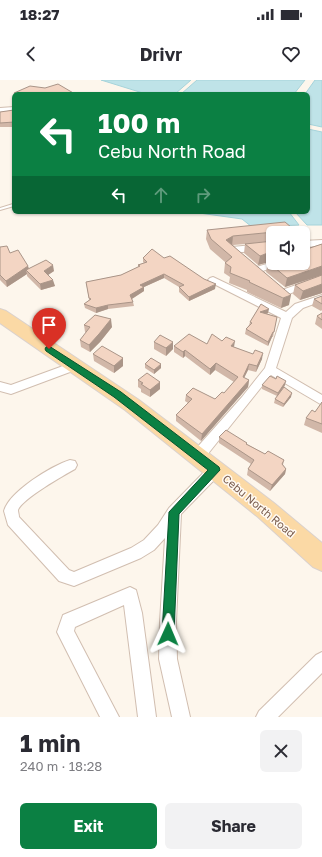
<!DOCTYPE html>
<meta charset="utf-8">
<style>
:root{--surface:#fff;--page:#f2f2f3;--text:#2b2b33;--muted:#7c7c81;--accent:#0b8043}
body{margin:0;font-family:"Golos Text",sans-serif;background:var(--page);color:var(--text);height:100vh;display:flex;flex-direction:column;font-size:15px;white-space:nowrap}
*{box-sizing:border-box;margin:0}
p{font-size:13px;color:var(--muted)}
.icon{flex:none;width:22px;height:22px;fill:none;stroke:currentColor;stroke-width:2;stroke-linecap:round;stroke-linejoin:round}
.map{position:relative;height:637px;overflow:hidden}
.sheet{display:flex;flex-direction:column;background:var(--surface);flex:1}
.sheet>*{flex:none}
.banner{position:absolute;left:12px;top:12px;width:298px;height:122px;border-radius:6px;box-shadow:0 1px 3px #0004;background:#0b8043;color:#fff;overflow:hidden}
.tools{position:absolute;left:266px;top:146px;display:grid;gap:8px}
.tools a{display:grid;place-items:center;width:44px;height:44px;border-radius:6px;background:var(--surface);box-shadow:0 1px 3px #0004;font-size:20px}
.pin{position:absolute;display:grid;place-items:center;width:34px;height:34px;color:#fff;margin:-41px -17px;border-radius:50% 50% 50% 0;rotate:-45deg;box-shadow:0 0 4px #0007}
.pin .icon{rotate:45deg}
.me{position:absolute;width:44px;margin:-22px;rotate:1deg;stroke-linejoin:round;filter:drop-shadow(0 0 3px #0008)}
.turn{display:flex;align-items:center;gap:14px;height:84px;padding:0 20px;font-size:18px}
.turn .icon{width:52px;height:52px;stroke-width:2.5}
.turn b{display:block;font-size:28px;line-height:34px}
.lanes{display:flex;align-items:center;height:38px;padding:0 20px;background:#0003;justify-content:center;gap:20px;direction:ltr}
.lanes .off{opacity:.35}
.round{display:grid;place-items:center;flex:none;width:42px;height:42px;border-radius:6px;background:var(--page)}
.head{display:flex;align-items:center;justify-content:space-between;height:68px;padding:0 20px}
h1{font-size:24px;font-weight:700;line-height:30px}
.action{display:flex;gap:8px;margin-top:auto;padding:8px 20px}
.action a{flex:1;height:46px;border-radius:6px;background:var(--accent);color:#fff;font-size:16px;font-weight:700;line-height:46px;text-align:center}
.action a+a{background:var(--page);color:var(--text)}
.status{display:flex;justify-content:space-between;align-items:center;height:28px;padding:0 20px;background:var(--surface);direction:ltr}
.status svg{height:11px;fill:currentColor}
header{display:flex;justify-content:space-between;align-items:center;height:52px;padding:0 20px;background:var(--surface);font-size:18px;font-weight:700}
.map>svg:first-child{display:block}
</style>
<div class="status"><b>18:27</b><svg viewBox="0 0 49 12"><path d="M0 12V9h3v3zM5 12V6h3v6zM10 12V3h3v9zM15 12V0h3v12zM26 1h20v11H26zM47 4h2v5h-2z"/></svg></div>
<header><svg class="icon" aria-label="back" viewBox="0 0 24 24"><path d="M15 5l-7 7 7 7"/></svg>Drivr<svg class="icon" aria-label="heart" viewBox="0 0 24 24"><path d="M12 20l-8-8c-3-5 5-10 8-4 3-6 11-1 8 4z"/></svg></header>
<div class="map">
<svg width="322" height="637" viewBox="0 0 322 637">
<rect width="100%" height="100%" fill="#fdf6ec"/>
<g fill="#bfe3e8" stroke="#a5d3da">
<polygon points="101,0 191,0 175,14 146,14"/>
<polygon points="197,0 305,0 294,14 181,14"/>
<polygon points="315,0 322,0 322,47 308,44 308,14 305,14"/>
<polygon points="308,49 322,52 322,145 307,145 295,132 308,132"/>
<polygon points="192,132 289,132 299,145 252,147 242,139"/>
</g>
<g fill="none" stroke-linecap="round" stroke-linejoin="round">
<g stroke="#d1beb0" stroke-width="2">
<polygon id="lane" points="13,124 14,124 14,126 0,130 0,128"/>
</g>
<g stroke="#d1beb0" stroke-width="2">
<g id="street">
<polygon points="14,27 14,31 0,32 0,28"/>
<polygon points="322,160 322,166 303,167 303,161"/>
<polygon points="273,163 273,169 232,173 227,170 232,167"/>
<polygon points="273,182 284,183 282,185 256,193 251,190 253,188"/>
<polygon points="322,196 322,202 283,216 278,213 279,211"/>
<polygon points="213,197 286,232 295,224 322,215 322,221 303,228 292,238 276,288 322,315 322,325 271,295 203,380 198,381 193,380 191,376 193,372 242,317 265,288 281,238 210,202 208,200 210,198"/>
<polygon points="74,282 78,283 80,286 78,289 11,314 0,311 0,302 11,305"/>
<path d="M70 380 75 381 77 385 75 389C64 395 22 419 18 430 18 432 19 435 19 437L69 490 74 492 131 468 144 460 158 445 169 428 210 386 215 384 220 386 222 390 220 394 181 434 176 542 177 579 190 637H172L159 579 160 542 165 458 154 470 141 478 74 506 59 501 8 445 4 431C9 412 51 386 70 380Z"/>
<polygon points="130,507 136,510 142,533 156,637 138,637 124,525 75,547 74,551 119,637 100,637 57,552 63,535"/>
<polygon points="322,572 322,593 278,637 256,637 259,631 316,575"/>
</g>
</g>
<g stroke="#dad1cd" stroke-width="2">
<polygon id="primary" points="0,229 6,231 139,320 274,423 322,463 322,491 313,487 258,437 125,330 0,243"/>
</g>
<use href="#lane" fill="#fff" fill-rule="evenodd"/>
<use href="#street" fill="#fff" fill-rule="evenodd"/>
<use href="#primary" fill="#fbd9a5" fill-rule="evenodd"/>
</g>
<g fill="#d1b7a8">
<polygon points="14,30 14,47 0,47 0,32"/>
<polygon points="207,150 298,153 273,153 273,183 305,169 322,164 322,213 300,220 293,214 295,205 314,198 285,207 266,192 268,182 258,185 244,173 245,164 233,165 289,225 281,228 247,212 247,210 229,203 230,197 224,193 225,183 225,182 210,169 206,159"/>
<polygon points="0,167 10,173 28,186 29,188 54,191 48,195 55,206 41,210 27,196 27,194 7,207 0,200"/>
<polygon points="143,178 164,178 215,209 189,221 179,212 179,207 164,198 144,207 144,211 132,219 133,222 134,226 108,229 96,233 85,228 84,224 89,220 86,202 121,195 138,187 138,185 144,183 143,182"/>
<polygon points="322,216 322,230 321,231 312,226 314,219"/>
<polygon points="261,224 268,233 267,234 277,237 273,257 272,257 268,266 245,254 246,249 249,245 250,242"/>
<polygon points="322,233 322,249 315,244 317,236"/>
<polygon points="84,245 112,247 100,262 90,272 81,267 80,260 86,253 85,252"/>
<polygon points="222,261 234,267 262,279 256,292 248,290 244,298 249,300 248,307 201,361 176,341 176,335 188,323 185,321 186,315 215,319 224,313 234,302 215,290 210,295 185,276 183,278 174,272 174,266 207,264"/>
<polygon points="154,262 173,269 166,276 154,269"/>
<polygon points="93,274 123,278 123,286 114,293 94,281"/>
<polygon points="145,284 161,288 154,294 145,288"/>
<polygon points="138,300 160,309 150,317 141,312 141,309 138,307"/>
<polygon points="262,305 285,305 284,307 291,317 283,327 274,323 275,319 277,316 262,309"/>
<polygon points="322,322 322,353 304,345 306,338 315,332"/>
<polygon points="219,357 247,363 247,364 265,374 284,380 283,385 286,389 285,394 270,411 247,395 248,389 251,384 219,363"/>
</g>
<g fill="#aa9588">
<polygon points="233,156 232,166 226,160"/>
<polygon points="307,160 304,170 304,162"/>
<polygon points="273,171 273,181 258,185 260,176"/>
<polygon points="53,185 54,191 45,197 44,191"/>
<polygon points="28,186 29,192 26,190 27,194 7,207 6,201"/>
<polygon points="322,186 322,195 285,207 287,198"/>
<polygon points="164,194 164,198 144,207 144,211 130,220 130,215 140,205"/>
<polygon points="53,200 55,206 41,210 40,204"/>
<polygon points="216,204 215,209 189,221 189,217"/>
<polygon points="322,204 322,213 300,220 303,211"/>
<polygon points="291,215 289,225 281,228 283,218"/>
<polygon points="108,225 108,229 96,233 96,228"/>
<polygon points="269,229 268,233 259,237 260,232"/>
<polygon points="111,239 112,247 100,262 90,272 89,265"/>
<polygon points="273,252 272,257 268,266 268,262"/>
<polygon points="235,261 234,267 231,266"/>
<polygon points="173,262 173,269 166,276 166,268"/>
<polygon points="185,270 185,276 183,278 183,272"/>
<polygon points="263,273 262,279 256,292 257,286"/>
<polygon points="123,278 123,286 114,293 114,286"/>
<polygon points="216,283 215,290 210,295 210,289"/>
<polygon points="161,284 161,288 154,294 154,290"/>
<polygon points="249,284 248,290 241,304 243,297"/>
<polygon points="249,300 248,307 201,361 202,354"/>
<polygon points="286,301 285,305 277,316 278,313"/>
<polygon points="160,302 160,309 150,317 150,310"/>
<polygon points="292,313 291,317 283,327 284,324"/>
<polygon points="286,389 285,394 270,411 272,405"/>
</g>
<g fill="#f3d5c3" stroke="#aa9588">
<polygon points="58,4 75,14 16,14 14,13 30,6 45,8"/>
<polygon points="132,13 137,13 139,14 129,14"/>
<polygon points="14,30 14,42 0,43 0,32"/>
<polygon points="285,142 298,153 276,153 274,152 233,156 226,160 291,215 283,218 249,202 250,201 230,193 231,187 225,183 232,177 211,159 207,150"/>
<polygon points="303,157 307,160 304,162 304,170 322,164 322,186 287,198 268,182 273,180 273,183 303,183"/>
<polygon points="273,161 273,171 260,176 245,164"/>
<polygon points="7,166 10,173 18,170 28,186 6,201 0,195 0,167"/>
<polygon points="152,169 164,178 170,176 204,199 216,204 189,217 179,207 184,205 164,194 140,205 144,207 130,215 133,222 108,225 96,228 84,224 91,219 89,218 86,202 121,195 140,186 138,185 147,182 143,178"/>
<polygon points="46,180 53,185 44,191 53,200 40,204 26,190"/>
<polygon points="322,195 322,204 303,211 295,205"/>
<polygon points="322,216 322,224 314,219"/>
<polygon points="261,224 269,229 260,232 277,237 274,252 273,252 268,262 246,249 252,243 250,242"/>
<polygon points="322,233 322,240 317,236"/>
<polygon points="95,235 111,239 99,254 89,265 80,260 90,247 84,245"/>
<polygon points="189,254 207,264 212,254 222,261 226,257 235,261 231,266 253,274 255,270 263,273 257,286 249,284 243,297 249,300 202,354 176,335 192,319 186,315 193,308 215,319 222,312 224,313 238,297 216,283 210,289 185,270 183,272 174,266"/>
<polygon points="160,255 173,262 166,268 154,262"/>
<polygon points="102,266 123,278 114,286 93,274"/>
<polygon points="151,278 161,284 154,290 145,284"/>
<polygon points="147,293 160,302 150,310 141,304 143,303 138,300"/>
<polygon points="270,296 276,299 277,296 286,301 278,313 262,305"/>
<polygon points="284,307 292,313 284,324 275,319"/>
<polygon points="322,322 322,344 306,338 312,330 315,332"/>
<polygon points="226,350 247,363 246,364 265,374 268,371 284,380 282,384 286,389 272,405 248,389 254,380 219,357"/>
</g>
<polygon fill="#0b8043" stroke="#07532c" points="49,266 121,312 219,387 220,390 179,434 174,554 173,559 168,561 164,559 162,554 169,432 208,390 114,317 46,271 45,269 46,267"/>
<g text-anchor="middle" stroke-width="3" stroke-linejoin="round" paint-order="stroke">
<g font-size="11" fill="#7a5c4d" stroke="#fffaf3">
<text transform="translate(259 426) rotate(40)" y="4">Cebu North Road</text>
</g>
</g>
</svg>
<div class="tools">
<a><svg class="icon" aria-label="sound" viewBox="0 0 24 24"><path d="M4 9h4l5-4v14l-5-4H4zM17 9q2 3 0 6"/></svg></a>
</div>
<div class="pin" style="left:49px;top:269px;background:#d93025"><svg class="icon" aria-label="arrive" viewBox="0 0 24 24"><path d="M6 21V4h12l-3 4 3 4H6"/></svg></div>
<svg class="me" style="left:168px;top:554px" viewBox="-20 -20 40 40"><path d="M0-17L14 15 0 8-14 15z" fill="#0b8043" stroke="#fff" stroke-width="4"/></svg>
<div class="banner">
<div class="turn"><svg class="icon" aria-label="left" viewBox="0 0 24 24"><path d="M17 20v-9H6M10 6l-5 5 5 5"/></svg><div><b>100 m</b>Cebu North Road</div></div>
<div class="lanes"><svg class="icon" aria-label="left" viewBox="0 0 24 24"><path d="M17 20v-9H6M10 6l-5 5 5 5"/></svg><svg class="icon off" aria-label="ahead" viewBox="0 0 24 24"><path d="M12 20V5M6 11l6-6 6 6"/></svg><svg class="icon off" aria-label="right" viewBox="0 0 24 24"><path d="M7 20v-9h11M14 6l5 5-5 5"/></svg></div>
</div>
</div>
<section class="sheet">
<div class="head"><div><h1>1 min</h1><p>240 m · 18:28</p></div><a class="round"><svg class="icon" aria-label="close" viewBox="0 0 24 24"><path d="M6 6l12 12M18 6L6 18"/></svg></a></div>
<div class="action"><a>Exit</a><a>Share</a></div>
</section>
